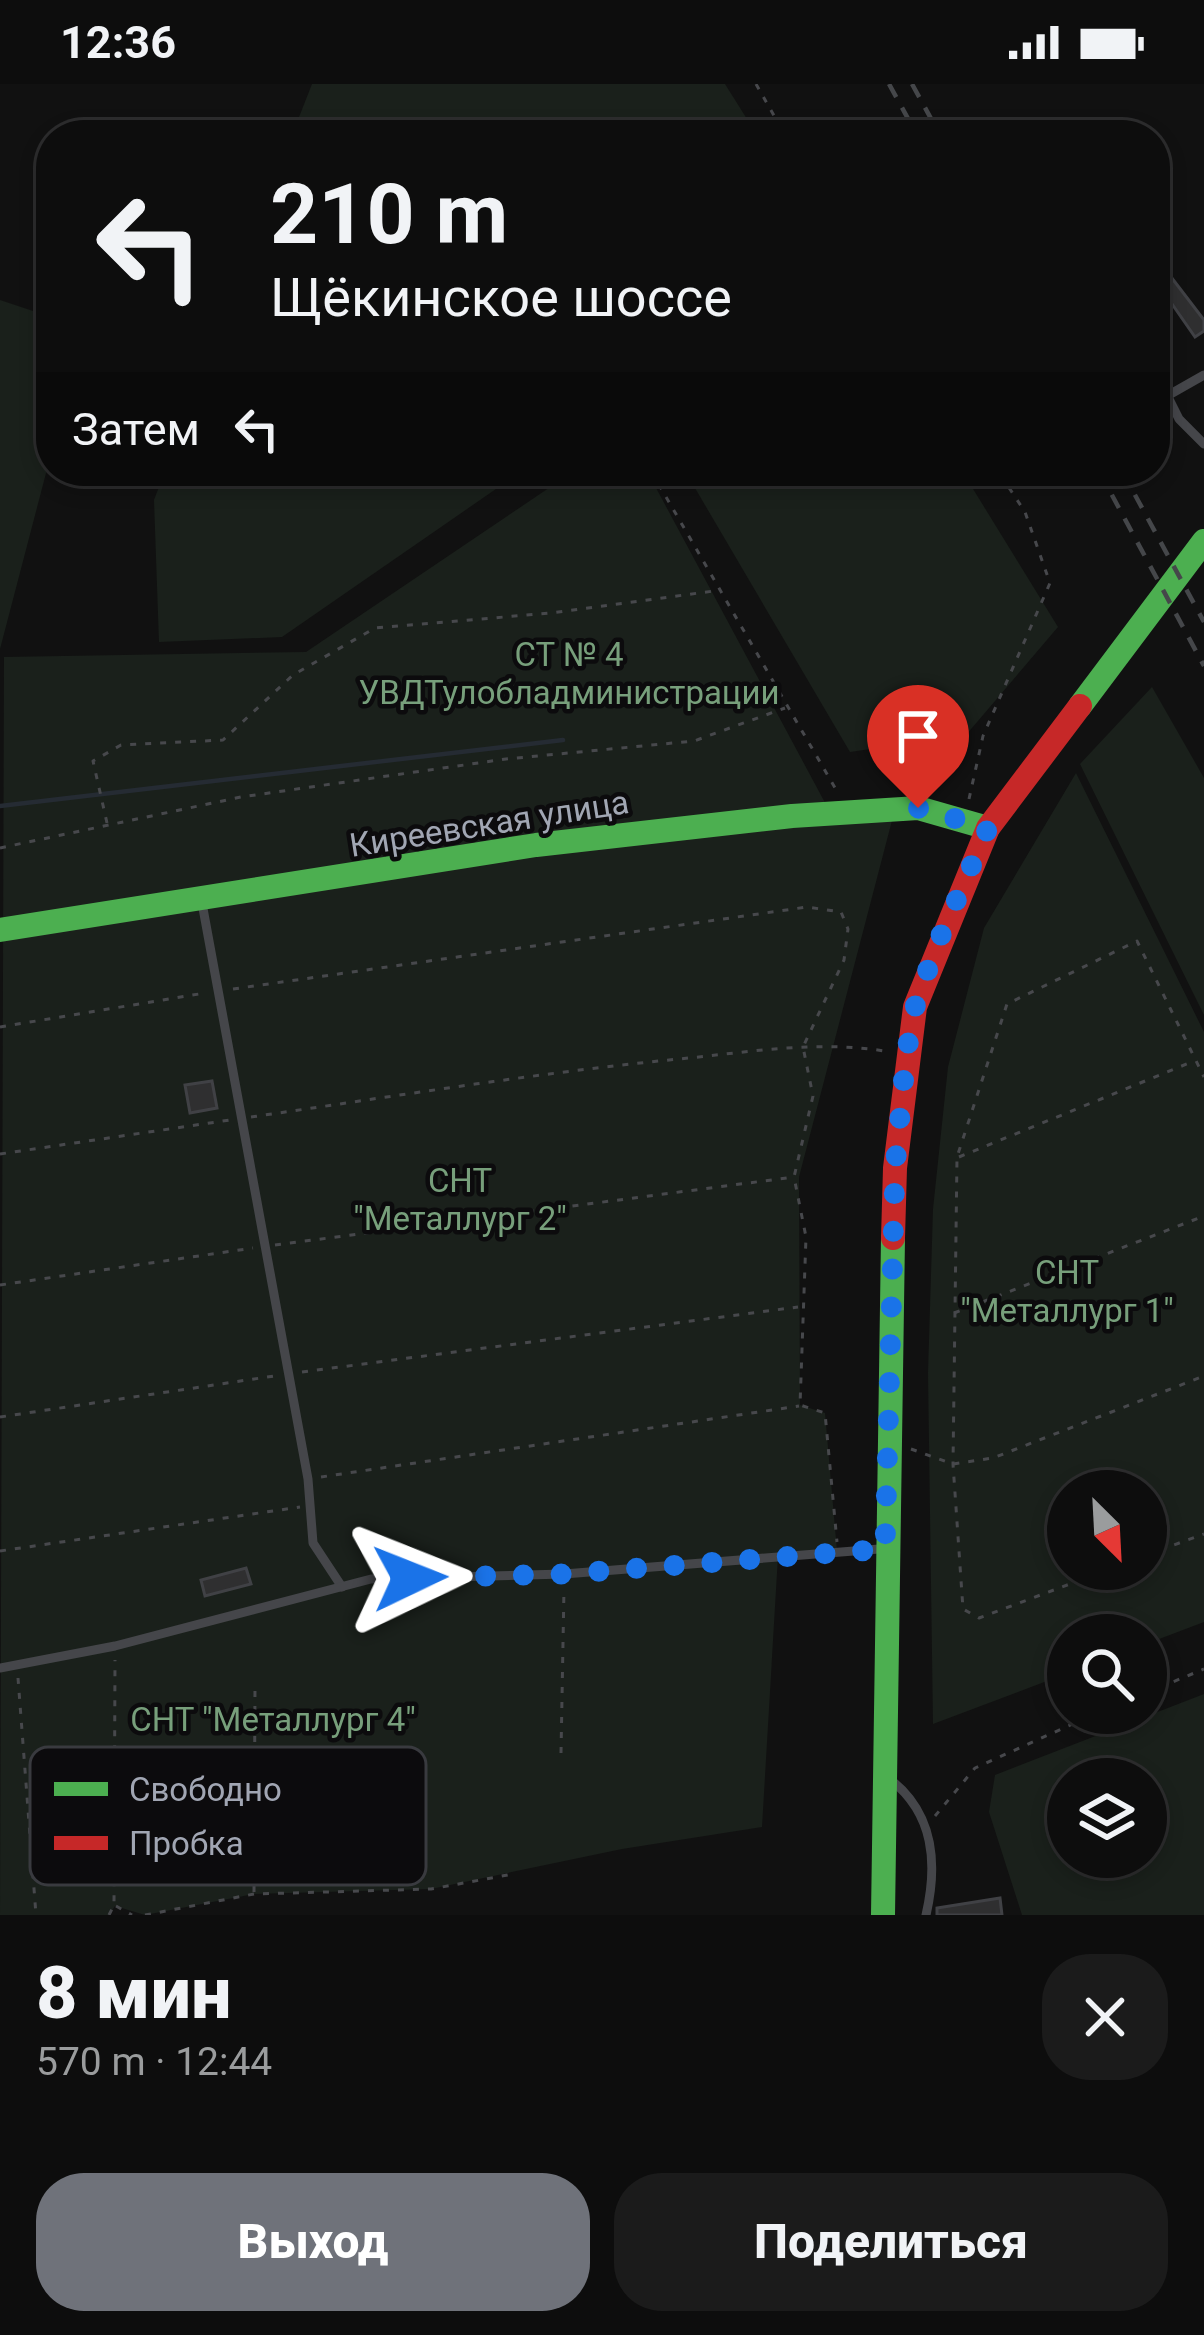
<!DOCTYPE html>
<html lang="ru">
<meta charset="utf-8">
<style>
:root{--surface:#0d0d0d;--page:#1b1b1b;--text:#f1f3f6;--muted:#9a9c9d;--line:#2d2d2e;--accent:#6f727a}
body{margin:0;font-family:Roboto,sans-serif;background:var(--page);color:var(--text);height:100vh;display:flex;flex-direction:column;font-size:45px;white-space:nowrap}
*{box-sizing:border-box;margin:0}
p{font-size:39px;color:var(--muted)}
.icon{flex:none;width:66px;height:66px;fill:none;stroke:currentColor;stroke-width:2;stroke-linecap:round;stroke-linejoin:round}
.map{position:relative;height:1831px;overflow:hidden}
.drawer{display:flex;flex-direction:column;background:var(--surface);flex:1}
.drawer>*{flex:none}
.top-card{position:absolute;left:36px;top:36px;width:1134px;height:366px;border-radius:48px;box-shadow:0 6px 18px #0003,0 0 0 3px var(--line);background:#0d0d0d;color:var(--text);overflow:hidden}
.needle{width:78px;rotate:156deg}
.controls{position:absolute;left:1047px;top:1386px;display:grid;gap:24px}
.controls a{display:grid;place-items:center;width:120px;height:120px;border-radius:50%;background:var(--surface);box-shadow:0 6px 18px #0003,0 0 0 3px var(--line);font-size:60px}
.pin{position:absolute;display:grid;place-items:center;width:102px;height:102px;color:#fff;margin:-123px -51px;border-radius:50% 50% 50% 0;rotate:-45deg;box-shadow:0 0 12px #0007}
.pin .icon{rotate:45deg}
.me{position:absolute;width:132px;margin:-66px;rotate:88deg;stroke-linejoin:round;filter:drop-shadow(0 0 9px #0008)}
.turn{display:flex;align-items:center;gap:42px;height:252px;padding:0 36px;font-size:54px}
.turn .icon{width:156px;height:156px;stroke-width:2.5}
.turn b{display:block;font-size:84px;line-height:102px}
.then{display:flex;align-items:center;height:114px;padding:0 36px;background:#0003;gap:24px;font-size:45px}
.round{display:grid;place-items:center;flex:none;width:126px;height:126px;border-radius:48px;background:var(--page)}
.summary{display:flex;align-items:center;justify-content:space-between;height:204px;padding:0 36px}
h1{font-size:72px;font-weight:800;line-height:90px}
.button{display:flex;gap:24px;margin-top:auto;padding:24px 36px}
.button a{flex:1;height:138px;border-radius:48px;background:var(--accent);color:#fff;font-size:48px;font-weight:800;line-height:138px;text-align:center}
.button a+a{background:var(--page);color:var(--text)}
.status{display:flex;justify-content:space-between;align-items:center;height:84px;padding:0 60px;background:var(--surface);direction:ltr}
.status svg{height:33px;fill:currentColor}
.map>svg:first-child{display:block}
</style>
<div class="status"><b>12:36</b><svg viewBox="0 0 49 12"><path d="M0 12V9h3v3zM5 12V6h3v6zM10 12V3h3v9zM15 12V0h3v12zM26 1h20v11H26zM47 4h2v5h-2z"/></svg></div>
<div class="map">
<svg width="1204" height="1831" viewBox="0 0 1204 1831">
<rect width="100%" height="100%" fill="#111"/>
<g fill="#1a201b" fill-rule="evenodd">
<polygon points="312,0 725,0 757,51 292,51"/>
<polygon points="0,216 51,233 51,370 0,565"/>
<polygon points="165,387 522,387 282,553 159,558 154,416"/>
<polygon points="574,387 647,387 830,728 895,725 799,1093 800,1321 825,1329 837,1467 778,1472 762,1743 622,1765 431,1805 254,1810 145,1831 115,1822 109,1831 0,1831 4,573 306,568"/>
<polygon points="685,387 962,387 1058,543 966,651 850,668"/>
<polygon points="1152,603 1204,694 1204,931 1080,680"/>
<path d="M1076 689 1204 948V1538L1146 1560V1551H1068V1589L933 1640 928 1289 933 1125 948 983 984 844ZM1068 1407H1146V1485H1068Z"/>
<path d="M1204 1610V1831H1022L989 1728 995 1691ZM1068 1695H1146V1773H1068Z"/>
</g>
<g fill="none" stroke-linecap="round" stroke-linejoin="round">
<polyline stroke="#252b33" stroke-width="4.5" points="0,722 563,656"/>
</g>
<g fill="#2f2f30" stroke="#404145" stroke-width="3">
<polygon points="1155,172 1204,236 1204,247 1195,253 1172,220 1155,231"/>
<polygon points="212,997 217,1024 190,1029 185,1001"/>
<polygon points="246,1484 251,1500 205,1512 201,1496"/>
<polygon points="1000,1814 1002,1831 937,1831 937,1824"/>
</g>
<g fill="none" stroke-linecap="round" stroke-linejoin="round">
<g stroke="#47484c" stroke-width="3" stroke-dasharray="6 9" stroke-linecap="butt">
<polyline points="756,0 785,51"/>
<polyline points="651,387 838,709"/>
<polyline points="969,715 983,652 1050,499 1025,428 998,387"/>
<polyline points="107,739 93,677 121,661 223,656 293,591 375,544 551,529 721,506"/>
<polyline points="0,764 241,713 506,675 694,657 785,624"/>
<polyline points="233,905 807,823 841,828 848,845 844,876 803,963 813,1012 794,1093 806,1153 800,1321 825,1329 837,1458"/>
<polyline points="0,943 205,909"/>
<path d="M251 1033C397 1012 542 988 689 974 756 967 823 956 890 968"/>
<polyline points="0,1070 230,1036"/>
<polyline points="959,1073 1194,977"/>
<polyline points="275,1161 794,1093"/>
<polyline points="0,1201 253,1164"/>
<polyline points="954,1229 1204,1132"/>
<polyline points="302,1288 798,1223"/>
<polyline points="0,1333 274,1292"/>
<polyline points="911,1365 953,1380 993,1374 1204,1292"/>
<polyline points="321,1393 799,1322"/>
<polyline points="0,1467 300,1423"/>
<polyline points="1146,1471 1204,1450"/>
<polyline points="1110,1485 979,1534 963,1525 953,1380 957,1073 1007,920 1137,857 1204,993"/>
<polyline points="18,1594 36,1831"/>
<polyline points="1146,1609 1204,1585"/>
<polyline points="561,1669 564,1504"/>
<polyline points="935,1732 975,1684 1097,1629"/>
<polyline points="254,1808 255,1601"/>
<polyline points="116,1822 132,1831"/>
<polyline points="109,1831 114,1821 115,1576"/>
<polyline points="145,1831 254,1810 431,1805 513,1790"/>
</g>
<g stroke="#45464a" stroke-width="9">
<polyline points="1155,287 1179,335 1204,360"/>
<polyline points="1167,312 1204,291"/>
<polyline points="202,819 308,1395 313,1459 342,1503"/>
<polyline points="0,1584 115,1562 371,1495 564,1490 879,1465"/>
<path d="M891 1696C934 1730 938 1779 926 1831"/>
</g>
<g stroke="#4caf50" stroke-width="24">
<polyline points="1080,622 1204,457"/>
<polyline points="0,846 536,761 792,732 918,724 988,744"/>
<polyline points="883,1831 893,1154"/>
</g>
<polyline stroke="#c62828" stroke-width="24" points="893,1154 895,1084 915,923 988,744 1080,622"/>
<g stroke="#45474a" stroke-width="4.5" stroke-dasharray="15 12" stroke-linecap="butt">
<polyline points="889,0 917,51"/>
<polyline points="912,0 940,51"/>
<polyline points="1099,387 1204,582"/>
<polyline points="1122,387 1204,538"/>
</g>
</g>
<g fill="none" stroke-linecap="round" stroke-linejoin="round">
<polyline stroke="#1a73e8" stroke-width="21" stroke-dasharray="0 37.8" points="410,1494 564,1490 885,1465 895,1084 906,971 915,923 935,865 988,744 918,724"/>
</g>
<g text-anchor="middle" stroke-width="9" stroke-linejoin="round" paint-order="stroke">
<g font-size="33" fill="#779f7b" stroke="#0c0b0d">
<text x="569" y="582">СТ № 4<tspan x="569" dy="38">УВДТулобладминистрации</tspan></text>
<text x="460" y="1108">СНТ<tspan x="460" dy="38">"Металлург 2"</tspan></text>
<text x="1067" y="1200">СНТ<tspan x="1067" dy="38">"Металлург 1"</tspan></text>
<text x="273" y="1647">СНТ "Металлург 4"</text>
</g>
<g font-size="33" fill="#a1a6b3" stroke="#0c0b0d">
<text transform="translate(489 739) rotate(-9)" y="12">Киреевская улица</text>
</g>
</g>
<rect x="30" y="1663" width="396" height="138" rx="18" fill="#0c0b0d" stroke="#393a3f" stroke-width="3"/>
<rect x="54" y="1698" width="54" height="14" fill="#4caf50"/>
<rect x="54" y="1752" width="54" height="14" fill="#c62828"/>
<g font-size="33" fill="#a1a6b3">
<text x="129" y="1717">Свободно</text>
<text x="129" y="1771">Пробка</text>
</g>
</svg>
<div class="controls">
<a><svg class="needle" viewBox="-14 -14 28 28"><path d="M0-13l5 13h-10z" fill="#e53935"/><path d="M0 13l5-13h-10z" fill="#9a9c9d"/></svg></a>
<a><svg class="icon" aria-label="search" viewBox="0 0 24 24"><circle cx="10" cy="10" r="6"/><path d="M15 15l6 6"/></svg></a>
<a><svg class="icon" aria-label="layers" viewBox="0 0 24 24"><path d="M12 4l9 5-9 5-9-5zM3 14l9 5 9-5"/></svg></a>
</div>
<div class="pin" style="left:918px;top:724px;background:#d93025"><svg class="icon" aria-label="arrive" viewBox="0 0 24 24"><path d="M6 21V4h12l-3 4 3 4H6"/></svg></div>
<svg class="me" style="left:410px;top:1494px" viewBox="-20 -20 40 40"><path d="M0-17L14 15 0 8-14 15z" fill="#1a73e8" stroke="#fff" stroke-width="4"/></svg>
<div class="top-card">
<div class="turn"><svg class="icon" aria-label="left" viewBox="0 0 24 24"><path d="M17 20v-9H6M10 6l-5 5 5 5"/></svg><div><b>210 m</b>Щёкинское шоссе</div></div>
<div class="then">Затем<svg class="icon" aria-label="left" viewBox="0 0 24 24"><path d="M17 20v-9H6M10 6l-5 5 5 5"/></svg></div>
</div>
</div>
<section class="drawer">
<div class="summary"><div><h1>8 мин</h1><p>570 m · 12:44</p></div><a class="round"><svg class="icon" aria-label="close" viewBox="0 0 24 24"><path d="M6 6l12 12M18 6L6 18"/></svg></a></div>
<div class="button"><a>Выход</a><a>Поделиться</a></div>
</section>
